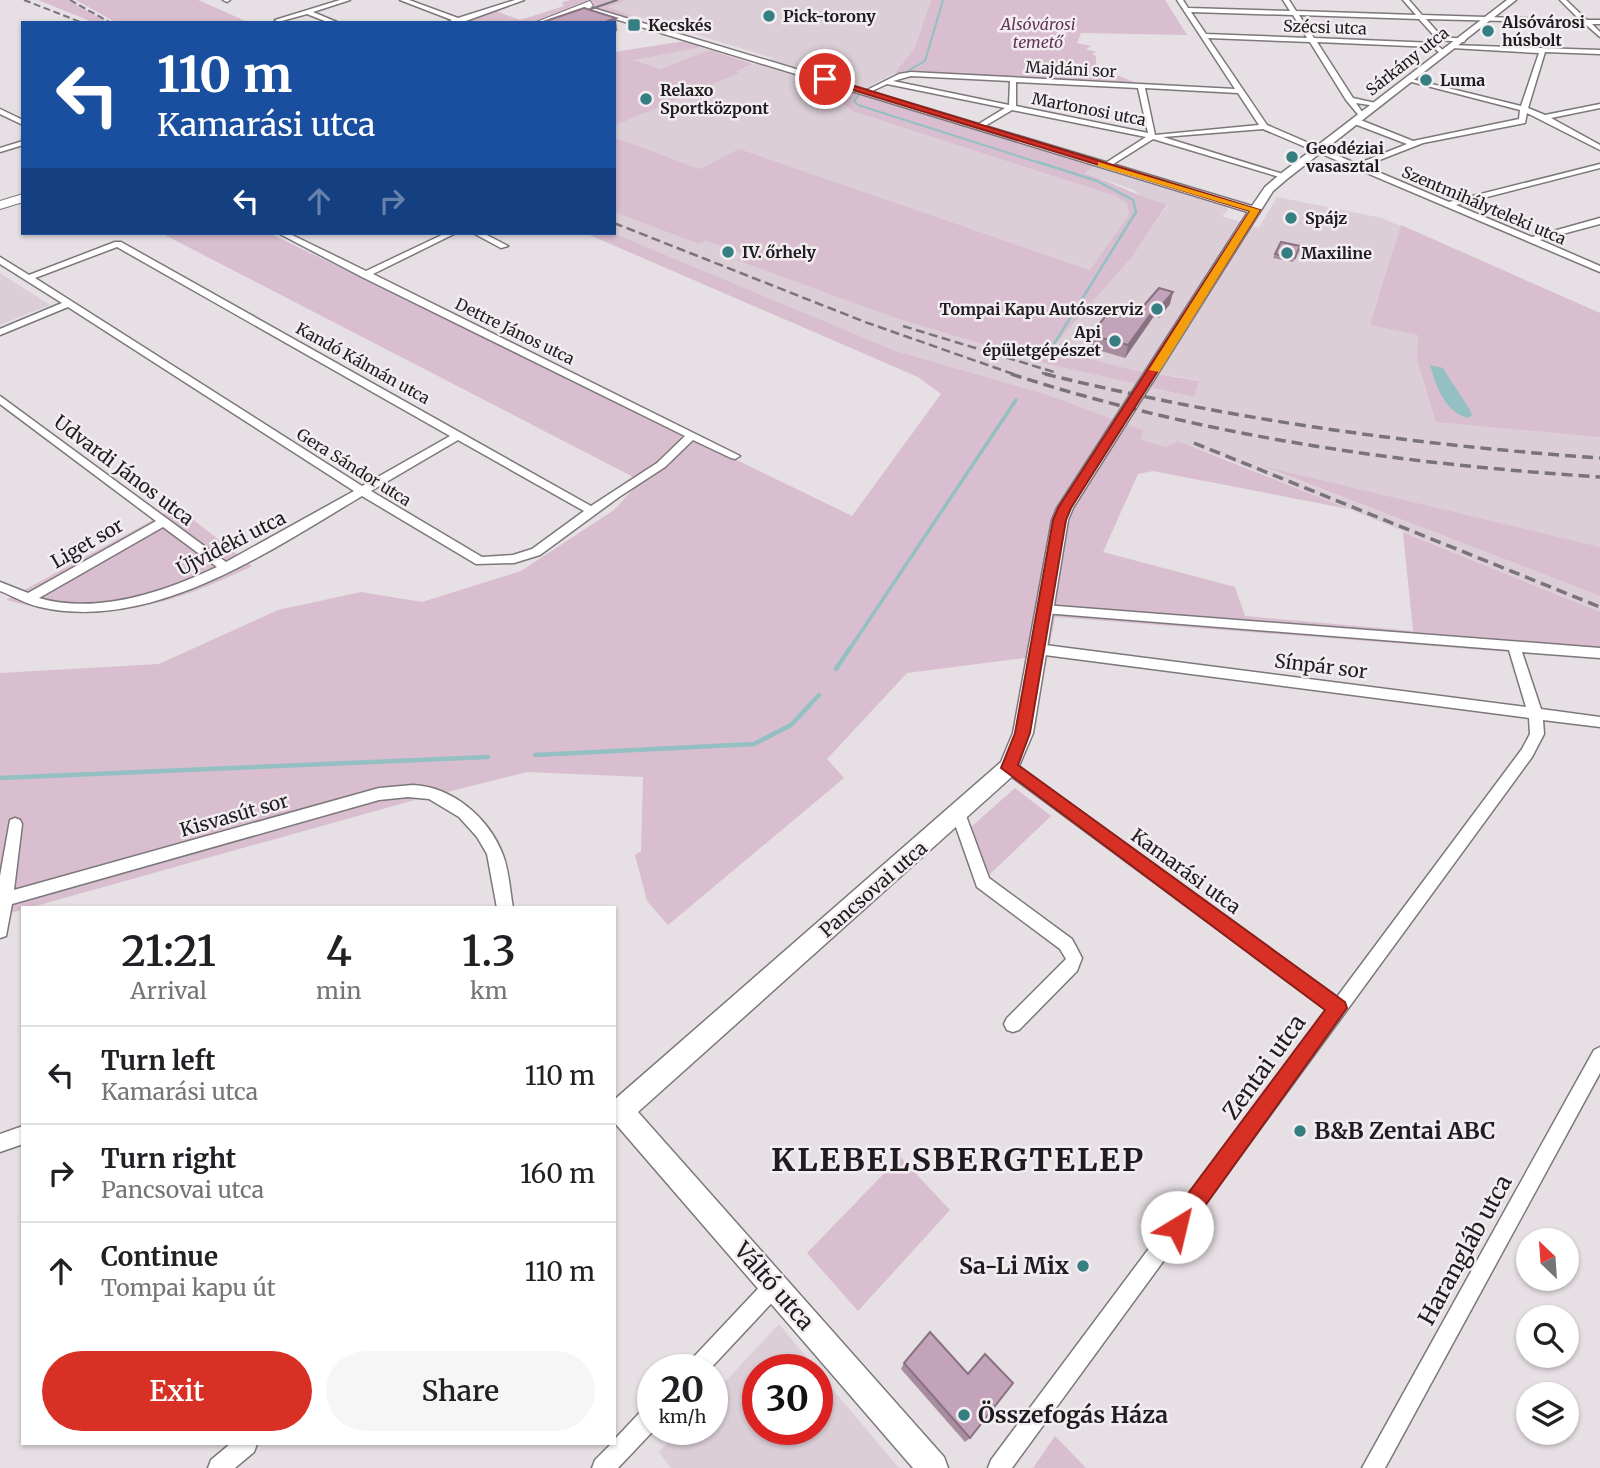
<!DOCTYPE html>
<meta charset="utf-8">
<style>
:root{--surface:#fff;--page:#f6f6f6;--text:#202124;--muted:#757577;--line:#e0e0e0;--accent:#d93025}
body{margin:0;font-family:Merriweather,serif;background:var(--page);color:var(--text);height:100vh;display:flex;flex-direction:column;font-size:26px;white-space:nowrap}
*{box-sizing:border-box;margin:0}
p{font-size:23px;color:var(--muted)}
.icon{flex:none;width:38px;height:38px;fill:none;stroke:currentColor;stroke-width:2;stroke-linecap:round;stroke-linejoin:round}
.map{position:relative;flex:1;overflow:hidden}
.sheet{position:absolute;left:21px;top:906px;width:595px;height:539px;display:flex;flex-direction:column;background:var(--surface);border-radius:0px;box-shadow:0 2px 5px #0004}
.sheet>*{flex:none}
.top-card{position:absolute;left:21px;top:21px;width:595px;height:214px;border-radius:0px;box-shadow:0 2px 5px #0004;background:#1a4fa0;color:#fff;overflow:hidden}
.needle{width:46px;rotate:335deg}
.fabs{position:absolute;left:1516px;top:1228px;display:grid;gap:14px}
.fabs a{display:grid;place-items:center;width:63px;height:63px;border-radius:50%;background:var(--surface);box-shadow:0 2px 5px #0004;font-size:35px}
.speed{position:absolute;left:637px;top:1354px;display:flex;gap:14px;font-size:35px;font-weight:700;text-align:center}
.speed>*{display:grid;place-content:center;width:91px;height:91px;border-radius:50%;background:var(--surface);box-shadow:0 2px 5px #0004;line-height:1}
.speed small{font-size:18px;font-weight:400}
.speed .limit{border:10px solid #d22;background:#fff;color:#111}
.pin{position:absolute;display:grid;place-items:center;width:60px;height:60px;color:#fff;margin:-30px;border:4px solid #fff;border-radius:50%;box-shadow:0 2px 7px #0007}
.me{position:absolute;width:77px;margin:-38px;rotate:36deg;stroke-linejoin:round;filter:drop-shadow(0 0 5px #0008)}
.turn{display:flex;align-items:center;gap:24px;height:147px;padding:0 21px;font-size:32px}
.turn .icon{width:91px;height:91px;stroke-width:2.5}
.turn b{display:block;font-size:49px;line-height:60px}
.lanes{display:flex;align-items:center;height:66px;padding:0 21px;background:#0003;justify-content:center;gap:35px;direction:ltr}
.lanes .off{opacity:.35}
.eta{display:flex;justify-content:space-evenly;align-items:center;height:119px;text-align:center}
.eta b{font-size:42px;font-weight:600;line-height:49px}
.action{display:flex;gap:14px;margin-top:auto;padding:14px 21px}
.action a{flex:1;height:80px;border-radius:42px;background:var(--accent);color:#fff;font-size:28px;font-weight:600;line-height:80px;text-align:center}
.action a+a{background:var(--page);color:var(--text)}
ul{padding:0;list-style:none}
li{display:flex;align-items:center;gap:21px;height:98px;padding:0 21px;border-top:2px solid var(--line)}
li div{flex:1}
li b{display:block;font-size:26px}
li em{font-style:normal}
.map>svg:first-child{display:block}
</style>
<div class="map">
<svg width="1600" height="1468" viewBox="0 0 1600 1468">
<rect width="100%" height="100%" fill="#e6dfe4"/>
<g fill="#dbced6">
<polygon points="627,0 931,0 915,47 895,73 858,92 845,92 839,100 852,111 1115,196 1127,203 1129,213 1091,270 802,172 700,169 614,137 614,126 738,73 735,71 773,58 606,7"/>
<polygon points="695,46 710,50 660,69 632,59"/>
<polygon points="1094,166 1226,207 1228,210 1222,216 1259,228 1277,197 1382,218 1600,313 1600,547 1268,469 1600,596 1600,612 1232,461 1178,441 1166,447 1140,440 1142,430 1045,394 896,351 613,233 614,212 699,244 706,241 745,256 738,259 898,319 1052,365 1194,397 1198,380 1133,370 1051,349 1132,257 1167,205 1145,200 1134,190 1084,172"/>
<polygon points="0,273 50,305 0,325"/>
<polygon points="779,1324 817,1370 758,1370 758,1430 817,1430 817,1371 899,1468 671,1468 659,1452 680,1430 712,1430 712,1396"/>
</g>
<g fill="#d8becf">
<polygon points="38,0 68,0 109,23 95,23"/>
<polygon points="76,0 198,0 250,23 117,23"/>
<polygon points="571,0 627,0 608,7 634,16 578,23 467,22 493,10 520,20 564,6 562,2"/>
<polygon points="931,0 1165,0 1187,35 1081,33 1077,43 1091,46 1086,49 1096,52 1092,54 1096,56 1096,70 1090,70 1090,74 1119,76 1139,84 895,73 915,47"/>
<polygon points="685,41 705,46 634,60 660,69 710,50 753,64 736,71 739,73 614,126 614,52"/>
<path d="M847 89 1094 166 1085 173C1113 182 1141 199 1167 204L1132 257 1051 349 1133 370 1199 381 1194 397 1052 365 898 319 737 260 744 255 706 241 699 244 614 212V137L700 169 739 149 1090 270 1129 214 1127 203 1115 196 852 111 839 100 844 93 841 91Z"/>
<polygon points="1401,225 1600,313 1600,437 1436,422 1417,359 1418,335 1370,325"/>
<polygon points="161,233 269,233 852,516 941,394 918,377 585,233 613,233 896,351 1045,394 1143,430 1141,440 1166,447 1178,441 1349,509 1153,471 1138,474 1103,552 1235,587 1245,616 1413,631 1403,532 1600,612 1600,659 1055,617 1048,655 907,673 827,759 844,778 668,925 647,901 635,855 641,851 643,777 527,772 411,801 0,916 0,673 159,664 278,610 361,592 422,602 521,571 614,510 641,481"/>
<polygon points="1262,466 1600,547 1600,596"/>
<path d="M177 507 252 566C169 607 97 626 6 600Z"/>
<polygon points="1015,788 1051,816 988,876 971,827"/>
<polygon points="900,1157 950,1210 858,1311 807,1253"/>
<polygon points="1055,1436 1086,1468 1033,1468"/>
</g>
<path fill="#94c0c3" d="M1430 365 1443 368C1450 381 1468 404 1472 415L1468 418C1444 412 1436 385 1430 365Z"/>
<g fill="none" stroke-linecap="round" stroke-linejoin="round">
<g stroke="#94c0c3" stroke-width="2">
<polyline points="909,70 925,61 943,0"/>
<polyline points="859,95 854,101 858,105 1043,164"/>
</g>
<polyline stroke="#94c0c3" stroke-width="2.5" points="1038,162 1097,181 1133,200 1136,212 1054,344"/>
<polyline stroke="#94c0c3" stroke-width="3.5" points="849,650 1016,400"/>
<g stroke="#94c0c3" stroke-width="4.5">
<polyline points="836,669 850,648"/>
<polyline points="535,755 754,744 791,725 819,695"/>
<polyline points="0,778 488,757"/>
</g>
<g stroke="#7c777b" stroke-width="3">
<g id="street">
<polygon points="223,0 230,0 227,2"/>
<polygon points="340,0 350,0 313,12 339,23 330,23 307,14 278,22 275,20"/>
<polygon points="400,0 409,0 458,18 515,0 524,0 463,22 446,23 452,20"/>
<path d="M1177 0H1183L1188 8 1290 11 1283 0H1289L1296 11 1416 15 1403 0H1409L1422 15 1580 20 1560 0H1566L1587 20H1600V24H1592L1600 32V37L1584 23 1426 19 1442 37 1466 39 1464 42 1438 40 1419 19 1299 15 1314 38 1435 43 1446 53 1441 54 1433 47 1317 42 1353 98 1380 104 1376 106 1356 103 1365 116 1361 118 1346 100 1310 42 1208 38 1267 125 1357 164 1407 144 1352 123V119H1358L1413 141 1519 119 1520 110 1404 80 1407 78 1521 106 1539 53 1452 48 1450 45 1600 50V54L1545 52 1528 108 1545 115 1600 104V108L1551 118 1600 145V150L1527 113 1525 123 1423 143 1364 166 1449 202 1600 164V168L1456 205 1532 237 1600 218V224L1540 240 1600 266V272L1263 129 1163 137 1286 175V179L1153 139 1107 168 1103 166 1104 164 1146 137 1012 110 980 129H977V125L1005 108 887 84 868 93 863 92 899 74 911 72 1235 89ZM1191 12 1293 15 1307 38 1206 34ZM911 76 1010 81 1009 105 893 81ZM1016 82 1138 88 1148 133 1016 106ZM1145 88 1238 93 1259 125 1155 135Z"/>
<polygon points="0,109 23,120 23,125 0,114"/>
<polygon points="23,141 23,145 0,152 0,148"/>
<path d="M278 233H288L366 271 446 233H456L373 274 740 456 735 459 731 458 693 440 665 467 619 497 540 555 514 563 476 564 362 496C271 550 152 633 40 607 26 604 13 596 0 591V582L28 593 156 521 0 404V396L226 562 354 491 68 307 0 335V329L62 303 0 264V257L29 275 115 242H121L591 506 657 463 685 436 362 277ZM117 247 450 436 362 486 35 278ZM458 440 584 511 532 549 513 555 482 557 371 491ZM163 527 217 567C164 592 97 615 39 598Z"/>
<polygon points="473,233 483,233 508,246 501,248"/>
<polygon points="1044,605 1600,648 1600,658 1522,652 1541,709 1600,717 1600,727 1543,720 1544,734 1532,757 1012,1468 988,1468 991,1460 1327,1010 1004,771 1002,767 1004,763 1014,763 1337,997 1522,749 1530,734 1529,718 1037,654 1030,649 1037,644 1526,707 1509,650 1044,613 1038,609"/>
<path d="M413 785C453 787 489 818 503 855 509 871 510 891 513 908H497L487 854 477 837 459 817 429 799 408 797 379 800 12 904 6 936 0 938V876L10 820 15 818 20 820 22 824 14 890 379 788Z"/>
<polygon points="958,807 963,809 965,813 989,878 1072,939 1082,958 1077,971 1019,1030 1013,1032 1007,1030 1004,1024 1007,1018 1066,959 1060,949 977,887 951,813 953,809"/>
<polygon points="1600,1047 1600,1073 1385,1468 1362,1468 1594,1050"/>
<polygon points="23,1126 23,1144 0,1152 0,1134"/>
<polygon points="774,1276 781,1279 784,1286 781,1293 709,1370 685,1370 688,1363 767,1279"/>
<polygon points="653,1404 654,1430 618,1468 592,1468 595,1460 611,1444 614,1444 614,1440 645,1407"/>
<polygon points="230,1444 257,1444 254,1452 235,1468 208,1468 211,1460"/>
</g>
</g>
<g stroke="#7c777b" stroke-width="3">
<polygon id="secondary" points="1507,0 1516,0 1287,179 1273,191 1261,210 1073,508 1068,520 1033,733 1016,773 638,1112 944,1457 948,1468 913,1468 614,1122 614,1100 1001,762 1013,733 1052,520 1057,508 1248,212 579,8 586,6 1252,206 1265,187 1279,175"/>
</g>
<g stroke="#7c777b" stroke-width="2">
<g id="primary">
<polygon points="590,1 593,6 549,23 534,23"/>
<polygon points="23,194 23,202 0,209 0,201"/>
</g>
</g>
<use href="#street" fill="#fff" fill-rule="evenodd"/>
<use href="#secondary" fill="#fff" fill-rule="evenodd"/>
<use href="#primary" fill="#fff" fill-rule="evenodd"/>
<polyline stroke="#787477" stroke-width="2" points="550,23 617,0"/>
<g stroke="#787477" stroke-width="2" stroke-dasharray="7 3.5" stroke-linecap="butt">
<polyline points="24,0 83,23"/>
<polyline points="70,0 111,23"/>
</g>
<g stroke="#787477" stroke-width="2.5" stroke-dasharray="9 4.5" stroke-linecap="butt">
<polyline points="614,223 865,322 1016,375"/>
<polyline points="903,326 1054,372"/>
<polyline points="1042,373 1052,375"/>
</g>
<g stroke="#787477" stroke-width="3.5" stroke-dasharray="11 6" stroke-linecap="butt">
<path d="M1011 374C1203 436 1399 464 1600 477"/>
<path d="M1045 374C1228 419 1412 445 1600 458"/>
<polyline points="1194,443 1600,607"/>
</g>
</g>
<g fill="#a88c9f">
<polygon points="1300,246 1293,262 1273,258 1275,254"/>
<polygon points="1159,288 1170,304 1159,318 1154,316 1125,358 1088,347 1091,335 1135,316"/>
<polygon points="904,1363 970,1438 965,1442 901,1369"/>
</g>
<g fill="#887282">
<polygon points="616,18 617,31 614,32 614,23 602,23"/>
<polygon points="1173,292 1170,304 1159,318 1162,305"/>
<polygon points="1158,304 1154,316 1125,358 1128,345"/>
</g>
<g fill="#c3a3b9" stroke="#887282" stroke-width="2">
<polygon points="584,8 616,18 602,23 540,23"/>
<polygon points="1281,242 1300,246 1295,258 1275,254"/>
<polygon points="1159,288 1173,292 1162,305 1158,304 1128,345 1091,335 1111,309 1135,316"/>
<polygon points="930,1332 968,1374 985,1354 1013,1383 970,1438 904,1363"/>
</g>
<polygon fill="#d93025" stroke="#8d1f18" stroke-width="2" points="825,77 1260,210 1071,508 1066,520 1030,733 1018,765 1345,1002 1347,1008 1184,1235 1177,1238 1169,1235 1165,1227 1169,1219 1325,1010 1001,768 1015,733 1053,520 1058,508 1250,211 823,81"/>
<polygon fill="#f59e0b" points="1098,162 1260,210 1159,372 1149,370 1250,211 1098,166"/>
<g fill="#357e82" stroke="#f3edf1" stroke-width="2.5">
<circle cx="769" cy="16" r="7"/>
<rect x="627" y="18" width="14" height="14" rx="3.5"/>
<circle cx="1488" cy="31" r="7"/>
<circle cx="1426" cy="80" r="7"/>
<circle cx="646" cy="99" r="7"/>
<circle cx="1292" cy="157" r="7"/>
<circle cx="1291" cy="218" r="7"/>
<circle cx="728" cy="252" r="7"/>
<circle cx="1287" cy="253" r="7"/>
<circle cx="1157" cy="309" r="7"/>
<circle cx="1115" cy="341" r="7"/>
<circle cx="1300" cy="1131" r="7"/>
<circle cx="1083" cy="1266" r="7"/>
<circle cx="964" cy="1415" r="7"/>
</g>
<g text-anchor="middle" stroke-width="5" stroke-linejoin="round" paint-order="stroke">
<g font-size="16" font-weight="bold" fill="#1e1c1e" stroke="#f3edf1" text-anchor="start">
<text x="783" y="22">Pick-torony</text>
<text x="1502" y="28">Alsóvárosi<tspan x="1502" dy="18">húsbolt</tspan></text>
<text x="648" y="31">Kecskés</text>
<text x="1440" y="86">Luma</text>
<text x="660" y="96">Relaxo<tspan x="660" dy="18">Sportközpont</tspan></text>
<text x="1306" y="154">Geodéziai<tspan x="1306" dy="18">vasasztal</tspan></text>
<text x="1305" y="224">Spájz</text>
<text x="742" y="258">IV. őrhely</text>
<text x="1301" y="259">Maxiline</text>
<text x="1143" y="315" text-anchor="end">Tompai Kapu Autószerviz</text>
<text x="1101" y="338" text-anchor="end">Api<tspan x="1101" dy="18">épületgépészet</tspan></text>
</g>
<g font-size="16" font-style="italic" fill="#623656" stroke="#f3edf1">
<text x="1038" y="30">Alsóvárosi<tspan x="1038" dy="18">temető</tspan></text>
</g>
<g font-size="16" fill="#1e1c1e" stroke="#f3edf1">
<text transform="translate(1325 27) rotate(2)" y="6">Szécsi utca</text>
<text transform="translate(1407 61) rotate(-38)" y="6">Sárkány utca</text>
<text transform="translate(1071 69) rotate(3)" y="6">Majdáni sor</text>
<text transform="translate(1089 109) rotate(11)" y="6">Martonosi utca</text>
<text transform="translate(1484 205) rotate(23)" y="6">Szentmihályteleki utca</text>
<text transform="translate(515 331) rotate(26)" y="6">Dettre János utca</text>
<text transform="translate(363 363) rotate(29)" y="6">Kandó Kálmán utca</text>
<text transform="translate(354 467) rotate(32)" y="6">Gera Sándor utca</text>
</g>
<g font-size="19" fill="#1e1c1e" stroke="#f3edf1">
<text transform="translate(124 470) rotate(37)" y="7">Udvardi János utca</text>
<text transform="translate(87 543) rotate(-30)" y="7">Liget sor</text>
<text transform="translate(231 543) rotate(-27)" y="7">Újvidéki utca</text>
<text transform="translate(1321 666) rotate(7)" y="7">Sínpár sor</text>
<text transform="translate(234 815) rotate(-16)" y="7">Kisvasút sor</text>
<text transform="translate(1186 871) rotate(36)" y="7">Kamarási utca</text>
<text transform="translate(873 889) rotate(-41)" y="7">Pancsovai utca</text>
</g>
<g font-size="23" fill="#1e1c1e" stroke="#f3edf1">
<text transform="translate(1264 1067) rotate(-54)" y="8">Zentai utca</text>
<text transform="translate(1465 1250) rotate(-61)" y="8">Harangláb utca</text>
<text transform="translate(774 1286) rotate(49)" y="8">Váltó utca</text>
</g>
<g font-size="23" font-weight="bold" fill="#1e1c1e" stroke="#f3edf1" text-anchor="start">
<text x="1314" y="1139">B&amp;B Zentai ABC</text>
<text x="1069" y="1274" text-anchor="end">Sa-Li Mix</text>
<text x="978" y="1423">Összefogás Háza</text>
</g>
<g font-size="32" font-weight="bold" letter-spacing="2" fill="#1e1c1e" stroke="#f3edf1">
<text x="958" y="1171">KLEBELSBERGTELEP</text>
</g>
</g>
</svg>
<div class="fabs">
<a><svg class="needle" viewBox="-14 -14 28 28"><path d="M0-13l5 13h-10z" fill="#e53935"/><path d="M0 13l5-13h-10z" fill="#757577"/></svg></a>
<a><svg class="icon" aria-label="search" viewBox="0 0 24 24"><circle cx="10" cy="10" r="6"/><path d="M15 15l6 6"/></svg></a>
<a><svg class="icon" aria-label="layers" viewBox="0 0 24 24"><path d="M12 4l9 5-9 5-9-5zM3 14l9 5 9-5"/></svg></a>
</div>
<div class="speed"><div>20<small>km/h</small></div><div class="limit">30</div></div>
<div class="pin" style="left:825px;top:79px;background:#d93025"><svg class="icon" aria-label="arrive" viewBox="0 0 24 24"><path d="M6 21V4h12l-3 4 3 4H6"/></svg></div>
<svg class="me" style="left:1177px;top:1227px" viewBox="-20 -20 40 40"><circle r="19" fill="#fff"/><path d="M0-13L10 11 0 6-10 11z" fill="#d93025"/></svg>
<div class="top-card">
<div class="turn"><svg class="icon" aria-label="left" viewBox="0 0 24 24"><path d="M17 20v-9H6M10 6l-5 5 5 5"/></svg><div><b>110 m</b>Kamarási utca</div></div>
<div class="lanes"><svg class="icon" aria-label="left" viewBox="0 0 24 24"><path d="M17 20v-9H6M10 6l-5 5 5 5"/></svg><svg class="icon off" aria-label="ahead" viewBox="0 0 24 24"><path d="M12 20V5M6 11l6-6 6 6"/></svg><svg class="icon off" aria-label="right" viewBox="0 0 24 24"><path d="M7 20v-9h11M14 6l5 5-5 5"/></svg></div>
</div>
<section class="sheet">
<div class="eta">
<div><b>21:21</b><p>Arrival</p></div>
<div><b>4</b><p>min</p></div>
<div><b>1.3</b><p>km</p></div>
</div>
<ul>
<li><svg class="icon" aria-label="left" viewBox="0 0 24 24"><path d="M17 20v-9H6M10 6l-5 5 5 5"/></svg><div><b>Turn left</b><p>Kamarási utca</p></div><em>110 m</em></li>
<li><svg class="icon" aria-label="right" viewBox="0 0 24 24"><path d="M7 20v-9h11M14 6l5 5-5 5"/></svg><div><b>Turn right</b><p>Pancsovai utca</p></div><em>160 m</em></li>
<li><svg class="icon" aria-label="ahead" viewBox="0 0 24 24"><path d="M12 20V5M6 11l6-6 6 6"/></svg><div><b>Continue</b><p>Tompai kapu út</p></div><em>110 m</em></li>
</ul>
<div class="action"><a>Exit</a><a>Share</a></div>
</section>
</div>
